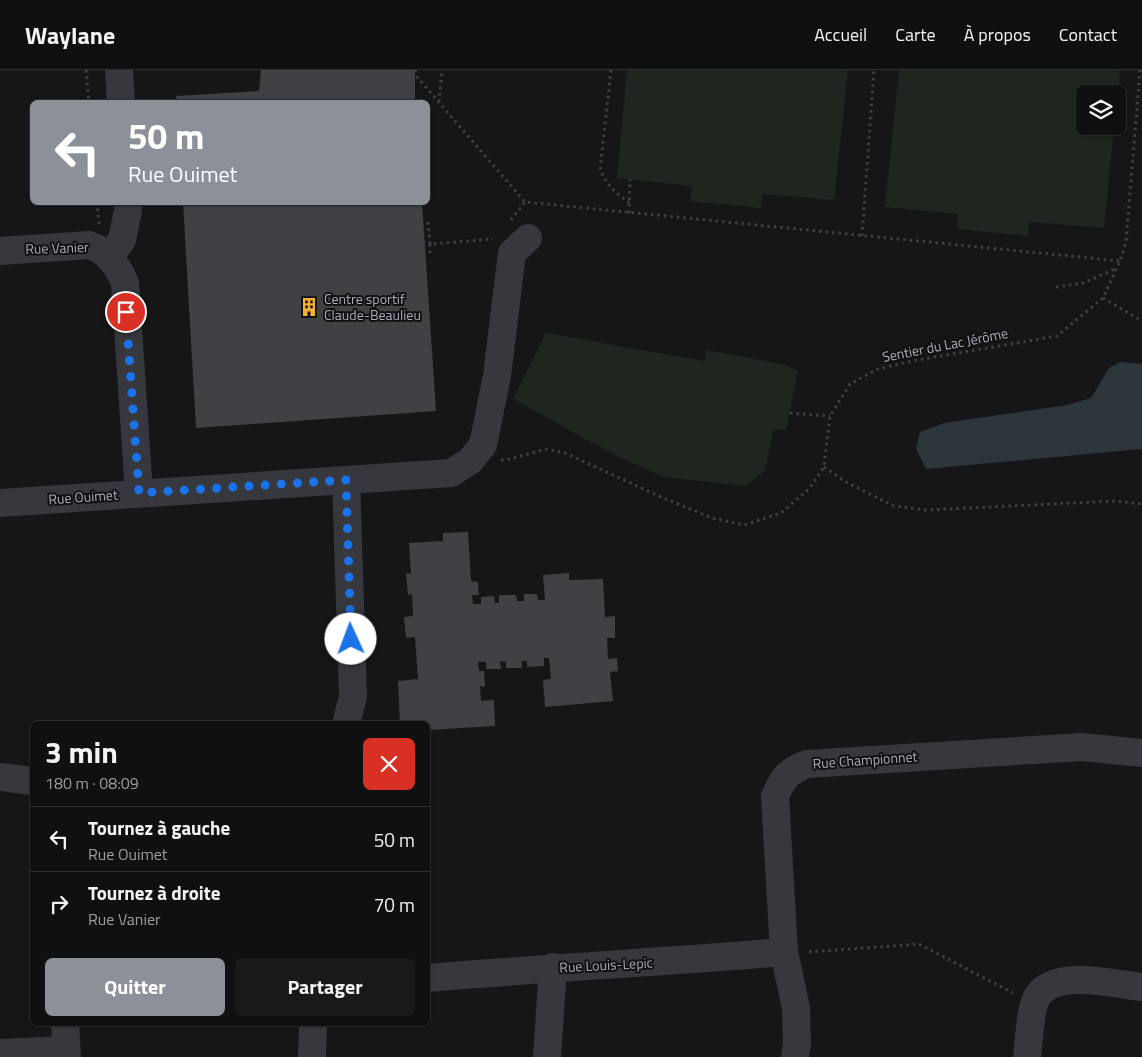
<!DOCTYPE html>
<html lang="fr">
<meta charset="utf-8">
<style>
:root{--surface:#101012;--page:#19191b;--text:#f1f3f6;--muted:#9c9d9f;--line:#303032;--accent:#8c9099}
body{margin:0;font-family:"Titillium Web",sans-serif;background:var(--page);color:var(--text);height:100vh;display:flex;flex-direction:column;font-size:19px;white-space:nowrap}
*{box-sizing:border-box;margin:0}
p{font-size:16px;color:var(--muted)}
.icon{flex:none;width:28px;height:28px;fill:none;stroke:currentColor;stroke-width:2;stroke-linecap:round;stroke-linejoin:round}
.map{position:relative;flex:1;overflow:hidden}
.details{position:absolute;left:30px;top:651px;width:400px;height:305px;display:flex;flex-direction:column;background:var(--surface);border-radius:8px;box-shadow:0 1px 4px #0004,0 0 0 1px var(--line)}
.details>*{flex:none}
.top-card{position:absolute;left:30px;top:30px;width:400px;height:105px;border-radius:8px;box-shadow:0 1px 4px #0004,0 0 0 1px var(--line);background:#8c9099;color:#fff;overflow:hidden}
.buttons{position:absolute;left:1076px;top:15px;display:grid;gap:10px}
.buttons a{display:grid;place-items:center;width:50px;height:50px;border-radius:8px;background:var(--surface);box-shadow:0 1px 4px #0004,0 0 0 1px var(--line);font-size:25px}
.pin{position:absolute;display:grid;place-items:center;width:42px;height:42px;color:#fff;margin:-21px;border:2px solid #fff;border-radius:50%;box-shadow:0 1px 5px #0007}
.me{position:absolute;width:55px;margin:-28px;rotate:358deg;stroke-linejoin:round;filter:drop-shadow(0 0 4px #0008)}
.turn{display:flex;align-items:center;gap:18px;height:105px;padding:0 15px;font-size:22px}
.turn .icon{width:65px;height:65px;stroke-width:2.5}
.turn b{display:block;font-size:35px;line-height:42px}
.round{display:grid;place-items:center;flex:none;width:52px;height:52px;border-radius:8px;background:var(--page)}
.head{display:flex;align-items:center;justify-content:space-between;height:85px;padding:0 15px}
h1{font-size:30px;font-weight:700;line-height:38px}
.action{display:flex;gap:10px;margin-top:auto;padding:10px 15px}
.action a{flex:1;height:58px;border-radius:8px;background:var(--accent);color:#fff;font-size:20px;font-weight:700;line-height:58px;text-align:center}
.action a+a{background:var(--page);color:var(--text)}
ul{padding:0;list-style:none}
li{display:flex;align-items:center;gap:15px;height:65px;padding:0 15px;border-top:1px solid var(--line)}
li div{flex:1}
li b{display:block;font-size:19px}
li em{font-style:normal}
header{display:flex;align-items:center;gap:30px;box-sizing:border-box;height:70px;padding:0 25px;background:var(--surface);border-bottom:1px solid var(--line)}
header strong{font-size:24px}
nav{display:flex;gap:28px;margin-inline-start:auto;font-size:18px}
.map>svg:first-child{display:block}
</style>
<header>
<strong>Waylane</strong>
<nav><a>Accueil</a><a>Carte</a><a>À propos</a><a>Contact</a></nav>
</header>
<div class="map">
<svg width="1142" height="987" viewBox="0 0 1142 987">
<rect width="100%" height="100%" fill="#161618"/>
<g fill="#1e261f">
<polygon points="627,0 848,0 834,130 763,124 761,138 690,131 692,116 617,108"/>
<polygon points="899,0 1120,0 1118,26 1118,24 1085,24 1085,56 1114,56 1104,158 1029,152 1028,166 957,159 958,144 885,137"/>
<polygon points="546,263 704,291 707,280 786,295 798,301 786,360 774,359 765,401 745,416 664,407 613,384 513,329"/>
</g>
<polygon fill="#2c353c" points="1121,292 1142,294 1142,379 926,399 916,379 920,362 944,353 1067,335 1091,328 1109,298"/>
<g fill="#404145">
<polygon points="261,0 415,0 415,32 177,32 176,26 259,21"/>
<polygon points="183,132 422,132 436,341 196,358"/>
<polygon points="468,462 471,511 478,512 479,525 472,525 473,534 481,534 481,527 494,526 495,533 499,533 499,525 516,525 517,531 524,531 524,524 537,524 538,530 545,530 543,505 569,503 569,510 603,509 605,547 615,546 615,568 607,568 608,589 617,588 618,601 610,602 613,631 545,637 543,610 551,609 549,588 544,588 544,596 527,597 527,591 522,591 522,598 506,598 506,592 500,591 501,599 486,599 486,592 478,592 479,601 484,601 485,617 480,616 481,631 494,630 495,656 428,660 428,654 400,654 398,611 418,609 415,567 406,568 404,547 413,546 412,524 408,525 406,503 411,504 409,473 443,471 443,463"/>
</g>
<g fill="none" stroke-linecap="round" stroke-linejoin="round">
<g stroke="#3d3f44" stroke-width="3" stroke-dasharray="2.5 4" stroke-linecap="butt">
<polyline points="86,0 89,32"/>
<polyline points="415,0 417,7 525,132 1120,191"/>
<path d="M611 0 600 100C608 116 615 123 630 133"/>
<polyline points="439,32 442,0"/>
<polyline points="97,132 99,154"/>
<polyline points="629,143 630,109"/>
<polyline points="511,150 525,132"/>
<polyline points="428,152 430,174 493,169"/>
<polyline points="862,166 874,0"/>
<polyline points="430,174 430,187"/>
<polyline points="1056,217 1083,213 1117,198"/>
<polyline points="1103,228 1142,251"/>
<polyline points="790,343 830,346"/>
<polyline points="501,390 510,389 546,379 565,383 661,427 712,448 744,455 781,443 809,419 824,397 830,346 850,314 878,299 912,291 1057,266 1103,228 1120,191 1126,172 1140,0"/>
<polyline points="824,397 846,412 894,436 927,440 1114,431 1142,434"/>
<polyline points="809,882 919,874 1013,923"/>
</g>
<g stroke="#37383d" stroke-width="28">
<polyline points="119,0 121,32"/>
<path d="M0 181 89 175C108 181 118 196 125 213L139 423"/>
<polyline points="109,187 122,170 128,140 128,132"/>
<polyline points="0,433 451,403 470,391 483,375 497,306 512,183 528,168"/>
<polyline points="346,654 353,627 346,410"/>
<polyline points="0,707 32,711"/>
<path d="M428 908C546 898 665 892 784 882"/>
<polyline points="65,954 67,987"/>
<polyline points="0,983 66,980"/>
<polyline points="312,987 313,954"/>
<polyline points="547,987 553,897"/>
<path d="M795 987 797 973 796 938 784 882 775 726C783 708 788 701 807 694L1082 677 1142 683"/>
<path d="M1027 987C1029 972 1030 939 1037 927 1055 898 1114 914 1142 917"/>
</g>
</g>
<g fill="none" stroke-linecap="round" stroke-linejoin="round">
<polyline stroke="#1a73e8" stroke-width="9" stroke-dasharray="0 16.2" points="126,242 139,423 346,410 351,569"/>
</g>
<defs>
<g id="building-bare" transform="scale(1.5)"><path d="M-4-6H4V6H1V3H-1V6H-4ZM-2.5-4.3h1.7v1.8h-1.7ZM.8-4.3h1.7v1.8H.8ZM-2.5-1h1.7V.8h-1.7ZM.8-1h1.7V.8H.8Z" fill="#f2b134" stroke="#111113" stroke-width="2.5" paint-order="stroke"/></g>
</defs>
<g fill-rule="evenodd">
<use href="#building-bare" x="309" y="237"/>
</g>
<g text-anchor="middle" stroke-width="4" stroke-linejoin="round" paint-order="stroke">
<g font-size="14" fill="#a8adb8" stroke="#111113">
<text transform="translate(57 178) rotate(-2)" y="5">Rue Vanier</text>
<text transform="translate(945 275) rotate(-11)" y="5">Sentier du Lac Jérôme</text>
<text transform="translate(83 427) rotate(-4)" y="5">Rue Ouimet</text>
<text transform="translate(865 690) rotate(-4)" y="5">Rue Championnet</text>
<text transform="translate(606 895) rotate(-3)" y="5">Rue Louis-Lepic</text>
</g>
<g font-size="14" fill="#a8adb8" stroke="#111113" text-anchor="start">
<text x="324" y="234">Centre sportif<tspan x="324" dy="16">Claude-Beaulieu</tspan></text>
</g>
</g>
</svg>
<div class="buttons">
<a><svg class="icon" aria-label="layers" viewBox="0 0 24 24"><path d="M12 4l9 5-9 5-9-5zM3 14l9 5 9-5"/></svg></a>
</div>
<div class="pin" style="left:126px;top:242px;background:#d93025"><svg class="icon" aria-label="arrive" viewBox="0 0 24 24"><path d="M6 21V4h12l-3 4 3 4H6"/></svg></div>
<svg class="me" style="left:351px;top:569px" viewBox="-20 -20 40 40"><circle r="19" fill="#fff"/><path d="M0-13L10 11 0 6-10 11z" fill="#1a73e8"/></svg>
<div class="top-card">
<div class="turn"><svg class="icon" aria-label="left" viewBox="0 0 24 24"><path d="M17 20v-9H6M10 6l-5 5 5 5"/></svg><div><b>50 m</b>Rue Ouimet</div></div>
</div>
<section class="details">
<div class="head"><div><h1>3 min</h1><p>180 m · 08:09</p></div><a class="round" style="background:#d93025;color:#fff"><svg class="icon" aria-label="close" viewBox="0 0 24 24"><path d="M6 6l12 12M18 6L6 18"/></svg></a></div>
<ul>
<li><svg class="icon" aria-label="left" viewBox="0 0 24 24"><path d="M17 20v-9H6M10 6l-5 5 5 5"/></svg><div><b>Tournez à gauche</b><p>Rue Ouimet</p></div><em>50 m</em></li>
<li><svg class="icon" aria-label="right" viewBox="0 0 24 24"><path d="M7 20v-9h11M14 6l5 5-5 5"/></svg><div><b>Tournez à droite</b><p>Rue Vanier</p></div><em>70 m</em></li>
</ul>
<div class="action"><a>Quitter</a><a>Partager</a></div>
</section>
</div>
